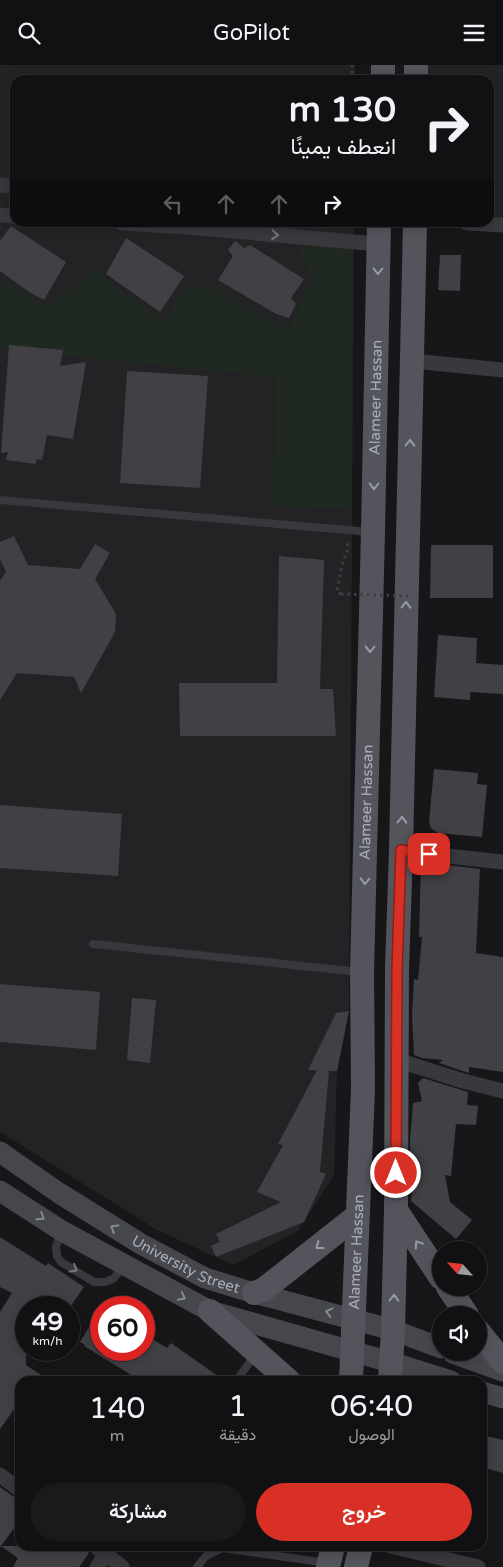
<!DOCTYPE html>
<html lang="ar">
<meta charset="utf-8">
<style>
:root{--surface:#111012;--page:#1a191b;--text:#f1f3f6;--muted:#9c9d9f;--line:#303032;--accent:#d93025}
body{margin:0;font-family:"Varela Round",Vazirmatn,sans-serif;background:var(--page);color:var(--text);direction:rtl;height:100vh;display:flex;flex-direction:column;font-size:19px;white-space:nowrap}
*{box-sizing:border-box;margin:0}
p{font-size:16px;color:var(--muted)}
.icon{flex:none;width:28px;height:28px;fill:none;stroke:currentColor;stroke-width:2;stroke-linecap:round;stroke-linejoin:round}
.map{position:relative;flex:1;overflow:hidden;direction:ltr}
.details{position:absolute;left:15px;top:1311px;width:472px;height:175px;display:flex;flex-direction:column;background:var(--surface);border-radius:15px;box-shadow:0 2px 12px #0003,0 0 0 1px var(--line);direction:rtl}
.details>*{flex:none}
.guide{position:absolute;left:10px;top:10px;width:484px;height:152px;border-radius:15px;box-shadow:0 2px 12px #0003,0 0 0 1px var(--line);direction:rtl;background:#111012;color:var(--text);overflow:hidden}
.needle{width:32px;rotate:297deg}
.controls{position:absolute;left:432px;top:1176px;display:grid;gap:10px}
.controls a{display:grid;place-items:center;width:55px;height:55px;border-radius:50%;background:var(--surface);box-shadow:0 2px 12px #0003,0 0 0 1px var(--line);font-size:25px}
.speed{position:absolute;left:15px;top:1231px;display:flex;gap:10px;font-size:25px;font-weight:700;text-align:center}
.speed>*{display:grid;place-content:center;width:65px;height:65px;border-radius:50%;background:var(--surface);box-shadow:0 2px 12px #0003,0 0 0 1px var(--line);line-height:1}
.speed small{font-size:12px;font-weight:400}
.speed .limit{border:8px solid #d22;background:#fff;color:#111}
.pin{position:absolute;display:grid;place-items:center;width:42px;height:42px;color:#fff;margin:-21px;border-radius:10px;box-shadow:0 2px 8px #0006}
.me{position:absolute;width:55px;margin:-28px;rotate:0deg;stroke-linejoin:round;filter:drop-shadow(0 0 4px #0008)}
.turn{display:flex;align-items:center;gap:18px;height:105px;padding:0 15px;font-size:22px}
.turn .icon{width:65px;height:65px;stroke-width:2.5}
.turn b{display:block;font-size:35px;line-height:42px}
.lanes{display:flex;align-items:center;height:48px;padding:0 15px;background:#0003;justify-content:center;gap:25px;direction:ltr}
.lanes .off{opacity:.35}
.eta{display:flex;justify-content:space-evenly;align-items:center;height:85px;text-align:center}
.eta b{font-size:30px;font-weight:600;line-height:35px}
.button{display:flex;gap:10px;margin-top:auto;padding:10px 15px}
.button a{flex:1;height:58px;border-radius:30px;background:var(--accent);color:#fff;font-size:20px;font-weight:600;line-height:58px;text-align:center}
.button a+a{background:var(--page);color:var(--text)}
header{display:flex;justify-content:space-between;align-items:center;height:65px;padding:0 15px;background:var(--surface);font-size:22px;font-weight:600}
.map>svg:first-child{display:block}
</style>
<header><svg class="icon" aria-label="menu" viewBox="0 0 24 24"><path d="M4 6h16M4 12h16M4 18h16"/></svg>GoPilot<svg class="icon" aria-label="search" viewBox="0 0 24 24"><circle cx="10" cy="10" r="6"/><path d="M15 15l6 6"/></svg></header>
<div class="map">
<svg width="503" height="1502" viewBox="0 0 503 1502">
<rect width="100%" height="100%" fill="#171618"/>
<g fill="#232225">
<polygon points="0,0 355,0 355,15 15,15 15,158 354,158 349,946 337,1006 334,1110 298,1166 233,1200 157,1165 0,1067"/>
<polygon points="415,0 503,0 503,160 489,158 489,15 415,15"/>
</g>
<polygon fill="#202822" points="351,177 352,445 273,441 275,312 0,284 0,215 49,242 93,205 163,256 188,219 213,223 290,263 311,214 298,182"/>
<g fill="#414145">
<polygon points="11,161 66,197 44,235 29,227 0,206 0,176"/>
<polygon points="126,173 184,211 160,247 106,209"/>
<polygon points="235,176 244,183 250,180 304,214 291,233 296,239 289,253 276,249 218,215 233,191 228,185"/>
<polygon points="440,190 461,190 460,226 438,225"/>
<polygon points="9,280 63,285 60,301 86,297 73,374 47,370 42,395 36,394 36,399 6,395 8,387 1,388"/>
<polygon points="127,306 208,311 200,423 120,418"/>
<polygon points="14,471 28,500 80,504 95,479 110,488 95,514 116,549 115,567 81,628 74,612 17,608 0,635 0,516 6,507 0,494 0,477"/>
<polygon points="431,480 493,480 493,533 430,533"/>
<polygon points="279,491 324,495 320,624 333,624 336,671 180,671 179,618 277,618"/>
<polygon points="438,570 477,573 476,598 503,600 503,629 470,627 470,635 434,632"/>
<polygon points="434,704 478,708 477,719 487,720 482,772 438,768 431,763 429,756"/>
<polygon points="0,740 122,749 118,811 0,803"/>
<polygon points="421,797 480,804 476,888 503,892 503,1007 469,1002 469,1008 439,998 443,995 422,993 414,990 412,949 414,914 418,915 422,872 419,872"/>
<polygon points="0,919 100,927 96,985 0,977"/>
<polygon points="132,933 156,935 150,998 127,995"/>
<polygon points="349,946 337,1006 329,1006 320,1107 326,1109 304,1157 216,1192 211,1181 220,1177 216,1169 281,1137 257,1127 283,1080 278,1079 317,1005 308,1005 336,948"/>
<polygon points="423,1013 468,1027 467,1040 478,1041 476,1060 456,1059 451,1111 445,1110 450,1137 472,1155 456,1174 411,1136 414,1108 410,1108 410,1076 413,1038 422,1036 418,1018"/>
<polygon points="0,1172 46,1201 48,1198 84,1222 70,1242 26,1242 26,1300 50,1316 20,1316 20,1336 0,1364 0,1247 12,1228 0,1222"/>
<polygon points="101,1242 101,1285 144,1285 144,1269 167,1283 171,1278 225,1316 141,1316 84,1281 85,1280 80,1277"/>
<polygon points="482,1370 503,1375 503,1408 482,1402"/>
<polygon points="0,1422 14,1432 20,1434 20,1455 1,1481 82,1481 89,1488 79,1502 13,1502 18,1493 1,1481 0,1483"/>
</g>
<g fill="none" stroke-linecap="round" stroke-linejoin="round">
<g stroke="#3e3f44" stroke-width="3" stroke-dasharray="2.5 4" stroke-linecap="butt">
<polyline points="352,15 352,0"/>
<polyline points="341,529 338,528 337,525 343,496 347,487 348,477"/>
</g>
<g stroke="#38383d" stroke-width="8">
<polyline points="0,435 371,467"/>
<polyline points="93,879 360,907"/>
<polyline points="61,1168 56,1181 57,1191 61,1197 94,1217 105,1217 113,1214 123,1202"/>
<polyline points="236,1316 255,1290"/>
<polyline points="106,1489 113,1481"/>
<polyline points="197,1502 206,1491 223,1483 327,1498"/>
</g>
<g stroke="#38383d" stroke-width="15">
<polyline points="0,120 15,121"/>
<polyline points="0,150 15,151"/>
<polyline points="122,158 188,162 378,179"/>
<polyline points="467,158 503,160"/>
<polyline points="413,296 503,305"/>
<polyline points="401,785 429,789 503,797"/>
<polyline points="397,995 463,1016 503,1026"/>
<polyline points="0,1410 20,1425"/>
<polyline points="95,1481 122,1502"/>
<polyline points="391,1481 478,1502"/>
<polyline points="97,1502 106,1489"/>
</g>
<g stroke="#46474d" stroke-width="21">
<path id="s1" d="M0 1087 59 1128 141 1179 205 1213 254 1228 393 1265 441 1283"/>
<polyline points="0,1126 62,1166 210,1246 390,1297 451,1316"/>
<polyline points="453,1288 503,1306"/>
<polyline points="482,1327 503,1333"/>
</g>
<g stroke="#54555c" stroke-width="24">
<polyline points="383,15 383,0"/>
<polyline points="416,15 416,0"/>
<polyline points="396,1145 441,1213"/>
<polyline points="448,1222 467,1250"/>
<polyline points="254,1228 263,1225 357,1151"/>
<polyline points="210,1246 289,1316"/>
<polyline points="479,1267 503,1297"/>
<path id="s2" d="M351 1316 363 1024 362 907 373 467 379 158"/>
<polyline points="390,1316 393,1265 396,1145 397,904 401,785 415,158"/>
<polyline points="328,1502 333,1481"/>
<polyline points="356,1502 361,1481"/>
</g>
<polyline stroke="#3e3f44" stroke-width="3" stroke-dasharray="2.5 4" stroke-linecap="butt" points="341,529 408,531"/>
</g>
<defs><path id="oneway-chevron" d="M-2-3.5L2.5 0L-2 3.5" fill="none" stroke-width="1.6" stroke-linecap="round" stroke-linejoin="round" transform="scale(1.25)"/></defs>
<g stroke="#767881">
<use href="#oneway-chevron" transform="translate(275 170) rotate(5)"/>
<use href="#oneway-chevron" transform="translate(74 1204) rotate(31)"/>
</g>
<g stroke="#989ba6">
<use href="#oneway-chevron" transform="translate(378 206) rotate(90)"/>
<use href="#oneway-chevron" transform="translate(410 378) rotate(-89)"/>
<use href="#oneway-chevron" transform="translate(374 421) rotate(91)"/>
<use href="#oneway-chevron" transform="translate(406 540) rotate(-89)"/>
<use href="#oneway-chevron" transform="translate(370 584) rotate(91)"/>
<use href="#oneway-chevron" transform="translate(402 755) rotate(-89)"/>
<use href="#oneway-chevron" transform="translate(365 816) rotate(91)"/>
<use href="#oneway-chevron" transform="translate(418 1179) rotate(-124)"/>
<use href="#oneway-chevron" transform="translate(319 1181) rotate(142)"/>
<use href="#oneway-chevron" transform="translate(394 1233) rotate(-89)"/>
</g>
<g stroke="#868993">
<use href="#oneway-chevron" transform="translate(41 1152) rotate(33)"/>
<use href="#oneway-chevron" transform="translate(114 1163) rotate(-148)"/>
<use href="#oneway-chevron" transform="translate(182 1232) rotate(28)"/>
<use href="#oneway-chevron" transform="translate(329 1247) rotate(-166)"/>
</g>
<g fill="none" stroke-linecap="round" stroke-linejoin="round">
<g stroke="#8d1f18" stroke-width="12">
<polyline id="route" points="396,1108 397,904 401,785 429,789"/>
</g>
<use href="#route" stroke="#d93025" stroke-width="9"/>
</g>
<g text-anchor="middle" stroke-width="5" stroke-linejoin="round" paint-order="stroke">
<g font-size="15" fill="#a9acb8" stroke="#121113">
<text dy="5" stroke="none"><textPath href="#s2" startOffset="984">Alameer Hassan</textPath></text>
<text dy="5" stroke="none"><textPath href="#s2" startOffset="579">Alameer Hassan</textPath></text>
<text dy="5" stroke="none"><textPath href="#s2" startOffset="129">Alameer Hassan</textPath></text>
<text dy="5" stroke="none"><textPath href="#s1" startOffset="218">University Street</textPath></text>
</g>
</g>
</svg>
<div class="controls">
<a><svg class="needle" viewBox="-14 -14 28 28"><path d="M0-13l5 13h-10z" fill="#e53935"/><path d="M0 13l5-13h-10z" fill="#9c9d9f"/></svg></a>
<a><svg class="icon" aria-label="sound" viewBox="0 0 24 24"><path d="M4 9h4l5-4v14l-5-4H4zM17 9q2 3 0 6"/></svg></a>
</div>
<div class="speed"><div>49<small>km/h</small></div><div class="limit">60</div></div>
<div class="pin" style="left:429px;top:789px;background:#d93025"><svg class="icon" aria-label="arrive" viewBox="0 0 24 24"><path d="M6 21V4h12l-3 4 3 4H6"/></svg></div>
<svg class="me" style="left:396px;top:1108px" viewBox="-20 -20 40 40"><circle r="17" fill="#d93025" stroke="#fff" stroke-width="3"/><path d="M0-11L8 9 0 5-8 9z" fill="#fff"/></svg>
<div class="guide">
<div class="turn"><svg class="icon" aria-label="right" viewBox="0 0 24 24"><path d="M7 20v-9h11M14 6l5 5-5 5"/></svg><div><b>130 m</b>انعطف يمينًا</div></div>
<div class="lanes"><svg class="icon off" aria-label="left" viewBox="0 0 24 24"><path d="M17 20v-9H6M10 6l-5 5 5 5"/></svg><svg class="icon off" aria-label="ahead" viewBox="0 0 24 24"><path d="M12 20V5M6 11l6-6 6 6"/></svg><svg class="icon off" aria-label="ahead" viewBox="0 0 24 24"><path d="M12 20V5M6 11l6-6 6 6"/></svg><svg class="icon" aria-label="right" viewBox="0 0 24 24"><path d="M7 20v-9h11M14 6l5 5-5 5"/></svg></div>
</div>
<section class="details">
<div class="eta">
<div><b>06:40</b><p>الوصول</p></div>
<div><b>1</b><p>دقيقة</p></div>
<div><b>140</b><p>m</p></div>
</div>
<div class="button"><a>خروج</a><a>مشاركة</a></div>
</section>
</div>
